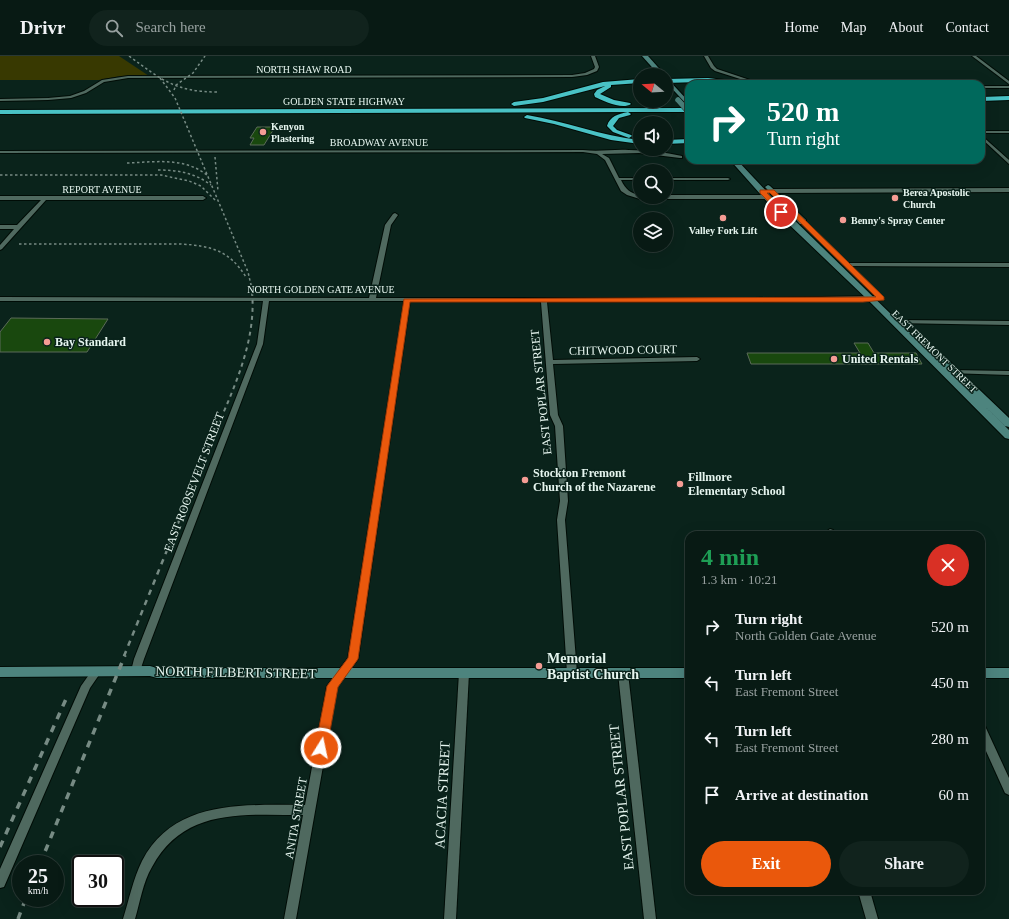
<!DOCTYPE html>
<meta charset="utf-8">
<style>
:root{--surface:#081a14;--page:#11231d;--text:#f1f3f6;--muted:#98a1a0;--line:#293834;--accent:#ea580c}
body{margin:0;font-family:Georgia,serif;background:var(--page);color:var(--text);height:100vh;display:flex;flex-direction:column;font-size:15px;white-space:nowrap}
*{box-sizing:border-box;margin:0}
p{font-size:13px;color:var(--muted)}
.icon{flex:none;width:22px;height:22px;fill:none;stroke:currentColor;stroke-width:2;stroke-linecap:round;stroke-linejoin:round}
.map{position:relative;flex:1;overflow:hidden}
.sheet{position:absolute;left:685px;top:475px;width:300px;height:364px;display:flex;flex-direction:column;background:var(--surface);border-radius:12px;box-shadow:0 4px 16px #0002,0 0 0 1px var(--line)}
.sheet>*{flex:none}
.banner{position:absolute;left:685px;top:24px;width:300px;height:84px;border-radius:12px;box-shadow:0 4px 16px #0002,0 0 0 1px var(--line);background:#00695c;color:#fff;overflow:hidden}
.needle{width:26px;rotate:288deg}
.fabs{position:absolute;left:633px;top:12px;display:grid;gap:8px}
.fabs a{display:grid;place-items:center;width:40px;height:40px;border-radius:50%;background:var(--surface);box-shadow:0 4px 16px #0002,0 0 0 1px var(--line);font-size:20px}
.speed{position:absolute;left:12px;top:799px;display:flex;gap:8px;font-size:20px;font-weight:700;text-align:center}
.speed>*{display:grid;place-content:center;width:52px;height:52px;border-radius:50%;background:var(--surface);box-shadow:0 4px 16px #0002,0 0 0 1px var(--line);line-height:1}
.speed small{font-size:10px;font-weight:400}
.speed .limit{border:2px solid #111;border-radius:6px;background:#fff;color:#111}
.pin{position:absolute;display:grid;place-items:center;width:34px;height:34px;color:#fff;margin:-17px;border:2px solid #fff;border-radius:50%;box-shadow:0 1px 4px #0007}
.me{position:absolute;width:44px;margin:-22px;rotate:10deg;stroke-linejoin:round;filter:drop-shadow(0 0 3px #0008)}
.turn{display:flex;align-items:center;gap:14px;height:84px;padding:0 16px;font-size:18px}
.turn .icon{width:52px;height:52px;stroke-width:2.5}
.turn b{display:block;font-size:28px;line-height:34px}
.round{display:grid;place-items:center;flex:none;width:42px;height:42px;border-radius:21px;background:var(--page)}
.headline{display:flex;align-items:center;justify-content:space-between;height:68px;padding:0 16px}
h1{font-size:24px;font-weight:800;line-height:30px;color:#1e9e55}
.primary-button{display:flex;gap:8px;margin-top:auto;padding:8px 16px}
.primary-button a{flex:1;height:46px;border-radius:24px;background:var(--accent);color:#fff;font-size:16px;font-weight:800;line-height:46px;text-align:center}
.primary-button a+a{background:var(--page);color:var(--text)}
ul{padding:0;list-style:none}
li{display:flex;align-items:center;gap:12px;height:56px;padding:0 16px}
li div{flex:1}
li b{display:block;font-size:15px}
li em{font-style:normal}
header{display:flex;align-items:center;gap:24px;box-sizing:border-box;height:56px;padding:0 20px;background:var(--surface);border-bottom:1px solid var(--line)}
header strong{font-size:19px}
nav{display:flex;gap:22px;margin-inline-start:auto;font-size:14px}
.search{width:280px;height:36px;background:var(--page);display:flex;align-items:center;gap:10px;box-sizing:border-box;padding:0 14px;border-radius:22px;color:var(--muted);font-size:15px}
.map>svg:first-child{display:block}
</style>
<header>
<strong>Drivr</strong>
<div class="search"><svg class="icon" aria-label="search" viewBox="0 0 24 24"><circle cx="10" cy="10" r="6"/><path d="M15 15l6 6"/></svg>Search here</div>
<nav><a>Home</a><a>Map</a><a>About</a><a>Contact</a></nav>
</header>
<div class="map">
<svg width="1009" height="863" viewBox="0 0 1009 863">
<rect width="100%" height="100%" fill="#0a231b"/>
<polygon fill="#383901" points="0,0 119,0 149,20 121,20 99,24 0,24"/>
<g fill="#19480e" stroke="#5b6b58">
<polygon points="257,71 275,71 264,89 250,89 254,82 250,82"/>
<polygon points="11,262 108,263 87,296 0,296 0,276"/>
<polygon points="854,287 868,287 874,297 916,297 922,308 751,308 747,297 860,297"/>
</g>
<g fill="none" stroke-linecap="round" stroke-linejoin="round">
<g stroke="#000c06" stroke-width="2">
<g id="street">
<polygon points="591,0 595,0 599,11 597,15 587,19 572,21 128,22 104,26 86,37 71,42 48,44 0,45 0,43 48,42 70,40 84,35 102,24 128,20 572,19 585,17 594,13 595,11"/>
<polygon points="704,0 708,0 714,10 717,13 762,28 756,28 715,15 711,12"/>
<polygon points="972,0 976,0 1009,25 1009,28"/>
<rect x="981" y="30" width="28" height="2"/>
<rect x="981" y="75" width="28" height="2"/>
<polygon points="981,79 1009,104 1009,108 981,82"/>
<path d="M583 94C600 96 613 93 629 94 647 94 665 96 682 100V102H680L639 97 602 98 609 102 619 122H640V124H621C626 134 630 137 640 139V141H666V139H768L771 141 768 143H640L627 139 621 135 605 104 597 98 583 96 0 97V95Z"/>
<polygon points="666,122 728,122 730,123 728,124 666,124"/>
<polygon points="1009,132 1009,136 772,137 769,135 772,133"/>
<polygon points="0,140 203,140 206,142 203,144 46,144 2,193 0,194 0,189 14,173 0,173 0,169 17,169 41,144 0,144"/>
<path d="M395 157 398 159 391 169 376 242H755L881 240 884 242 881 244 755 246H547L553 304 697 301 700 303 697 305 553 308 558 359 563 370 568 445 565 464 577 617 575 620 572 621 569 620 567 617 557 464 560 445 555 370 550 359 541 246 410 245 358 603 337 631 296 863H284L303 759C245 759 184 751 152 811 143 826 140 846 135 863H123C129 844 133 823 142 805 174 743 245 749 305 749L327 630 348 602 404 245H269L263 288 144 603 139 618 136 619 133 618 131 615 134 603 257 288 263 245H0V241L369 242 385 169 393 158Z"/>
<polygon points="847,207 1009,207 1009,211 845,210 844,209"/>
<polygon points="895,264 1009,265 1009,269 893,267 893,265"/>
<polygon points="950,314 1009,315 1009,319 948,317 947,316"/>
<polygon points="830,473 833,474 836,479 828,479 826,476"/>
<polygon points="96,612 99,613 101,616 90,632 4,831 0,832 0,813 81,630 93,613"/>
<polygon points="464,613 467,614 469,617 456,863 444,863 459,617 461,614"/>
<polygon points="623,613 626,614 628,617 656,863 644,863 618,617 620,614"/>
<polygon points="981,669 985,670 1009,722 1009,739 1005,737 981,684"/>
<polygon points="858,835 870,835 878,863 866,863"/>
</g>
</g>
<g stroke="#000c06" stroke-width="2">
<g id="secondary">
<polygon points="642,0 648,0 665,19 659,19"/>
<polygon points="666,21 689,46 689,51 666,26"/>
<polygon points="730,104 737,104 784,154 936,302 937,299 943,299 1009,362 1009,371 1005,370 969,335 1009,374 1009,383 1005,382 869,245 778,158"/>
<polygon points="768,129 770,130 806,164 806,168 800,168 766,132 765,131"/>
<polygon points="150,610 157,612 689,612 689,622 157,622 150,620 0,621 0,611"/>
<rect x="981" y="612" width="28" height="10"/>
</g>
</g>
<g stroke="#000c06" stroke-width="2">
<g id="highway">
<polygon points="708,22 724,24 735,28 699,26 666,27 666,23"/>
<path d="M640 23V27L611 29V31L600 38 614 44 630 47 631 48C622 54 604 45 595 41L594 38 597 34 605 30 543 46 514 50 511 48 514 46 543 42 603 26Z"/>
<polygon points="1009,40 1009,44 981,45 981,41"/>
<path d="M689 52V56H628L631 58 630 59 619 62 613 70 617 74 631 79 632 80 629 82 613 76 607 70C610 60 618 58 628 56L0 58V54Z"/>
<path d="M527 59C565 65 601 80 640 84V88L611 84 554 68 525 62 524 61Z"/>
<polygon points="689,83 689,87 666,88 666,84"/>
</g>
</g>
<use href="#street" fill="#4f695f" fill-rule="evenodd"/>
<use href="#secondary" fill="#4d847e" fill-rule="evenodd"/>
<use href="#highway" fill="#49c2c5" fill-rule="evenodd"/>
<g stroke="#778b84" stroke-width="1.5" stroke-dasharray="2.5 2.5" stroke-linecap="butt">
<path d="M129 0C162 24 175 36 218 36"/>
<polyline points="160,22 175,42 248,216 251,229"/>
<polyline points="174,34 176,29 193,17 205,0"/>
<polyline points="215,101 218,135"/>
<path d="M127 107C155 106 184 101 207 119"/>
<path d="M158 114C178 114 195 117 211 129"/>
<polyline points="0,119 161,119 189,125 201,130 216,145"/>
<path d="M19 188H181C211 190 229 194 246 221"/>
</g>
<path stroke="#778b84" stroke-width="2" stroke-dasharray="4 4" stroke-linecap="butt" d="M208 392C229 342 260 285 251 228"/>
<polyline stroke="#778b84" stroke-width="2.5" stroke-dasharray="5.5 5.5" stroke-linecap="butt" points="124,600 209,391"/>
<g stroke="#778b84" stroke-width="3.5" stroke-dasharray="7 7" stroke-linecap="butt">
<polyline points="0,791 66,643"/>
<polyline points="40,808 125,599"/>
<polyline points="18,863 26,842"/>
</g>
<g stroke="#000c06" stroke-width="6" stroke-linecap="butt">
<polyline id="secondary-bridge" points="678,44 689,56"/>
</g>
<use href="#secondary-bridge" stroke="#4d847e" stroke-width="5.5"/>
</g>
<polygon fill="#ea580c" stroke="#983908" points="760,134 774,134 884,241 884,244 863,246 410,246 358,603 338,631 327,692 325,695 321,697 317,695 315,692 327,630 348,602 404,243 876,241 770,137 767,137 784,155 784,157 779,157 760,137"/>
<g fill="#f59c94" stroke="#0a231b" stroke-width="1.5">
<circle cx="263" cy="76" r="4"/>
<circle cx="895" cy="142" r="4"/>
<circle cx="723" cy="162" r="4"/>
<circle cx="843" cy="164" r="4"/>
<circle cx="47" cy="286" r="4"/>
<circle cx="834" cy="303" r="4"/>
<circle cx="525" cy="424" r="4"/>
<circle cx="680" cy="428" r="4"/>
<circle cx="539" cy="610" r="4"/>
</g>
<g text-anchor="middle" stroke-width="3" stroke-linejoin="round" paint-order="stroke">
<g font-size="10" fill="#e6f5ef" stroke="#0a231b">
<text x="304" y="17">NORTH SHAW ROAD</text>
<text x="344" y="49">GOLDEN STATE HIGHWAY</text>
<text x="379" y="90">BROADWAY AVENUE</text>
<text x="102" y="137">REPORT AVENUE</text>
<text x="321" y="237">NORTH GOLDEN GATE AVENUE</text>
<text transform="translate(935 295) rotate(44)" y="4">EAST FREMONT STREET</text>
</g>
<g font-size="10" font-weight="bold" fill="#e6f5ef" stroke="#0a231b" text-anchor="start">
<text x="271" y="74">Kenyon<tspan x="271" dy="12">Plastering</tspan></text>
<text x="903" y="140">Berea Apostolic<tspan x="903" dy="12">Church</tspan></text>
<text x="851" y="168">Benny's Spray Center</text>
<text x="723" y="178" text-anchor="middle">Valley Fork Lift</text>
</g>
<g font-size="12" font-weight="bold" fill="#e6f5ef" stroke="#0a231b" text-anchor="start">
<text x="55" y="290">Bay Standard</text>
<text x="842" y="307">United Rentals</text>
<text x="533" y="421">Stockton Fremont<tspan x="533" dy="14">Church of the Nazarene</tspan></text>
<text x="688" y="425">Fillmore<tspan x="688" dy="14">Elementary School</tspan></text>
</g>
<g font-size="12" fill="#e6f5ef" stroke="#0a231b">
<text transform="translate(623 294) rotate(-1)" y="4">CHITWOOD COURT</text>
<text transform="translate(541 336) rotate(-96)" y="4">EAST POPLAR STREET</text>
<text transform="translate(194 426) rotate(-69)" y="4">EAST ROOSEVELT STREET</text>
<text transform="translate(296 762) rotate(-80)" y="4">ANITA STREET</text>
</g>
<g font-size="14" font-weight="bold" fill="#e6f5ef" stroke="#0a231b" text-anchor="start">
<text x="547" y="607">Memorial<tspan x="547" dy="16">Baptist Church</tspan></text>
</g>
<g font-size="14" fill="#e6f5ef" stroke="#0a231b">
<text transform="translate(236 616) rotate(1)" y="5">NORTH FILBERT STREET</text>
<text transform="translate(442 739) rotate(-87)" y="5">ACACIA STREET</text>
<text transform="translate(621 741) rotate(-96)" y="5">EAST POPLAR STREET</text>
</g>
</g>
</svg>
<div class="fabs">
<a><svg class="needle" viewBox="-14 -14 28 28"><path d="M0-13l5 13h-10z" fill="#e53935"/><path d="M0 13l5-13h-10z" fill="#98a1a0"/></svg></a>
<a><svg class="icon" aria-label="sound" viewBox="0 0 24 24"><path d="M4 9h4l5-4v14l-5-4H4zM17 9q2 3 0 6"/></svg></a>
<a><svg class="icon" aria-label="search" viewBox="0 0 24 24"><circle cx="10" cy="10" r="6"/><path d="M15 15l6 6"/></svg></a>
<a><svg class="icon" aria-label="layers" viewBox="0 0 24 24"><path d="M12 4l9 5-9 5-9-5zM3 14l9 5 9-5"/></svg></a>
</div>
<div class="speed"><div>25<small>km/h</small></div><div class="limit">30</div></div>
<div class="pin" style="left:781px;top:156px;background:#d93025"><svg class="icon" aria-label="arrive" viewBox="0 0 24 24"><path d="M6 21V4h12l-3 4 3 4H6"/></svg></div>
<svg class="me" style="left:321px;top:692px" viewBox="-20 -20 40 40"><circle r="17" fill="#ea580c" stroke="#fff" stroke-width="3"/><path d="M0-11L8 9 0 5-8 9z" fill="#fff"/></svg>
<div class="banner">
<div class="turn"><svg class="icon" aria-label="right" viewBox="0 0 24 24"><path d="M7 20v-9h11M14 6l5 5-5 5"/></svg><div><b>520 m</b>Turn right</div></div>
</div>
<section class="sheet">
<div class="headline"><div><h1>4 min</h1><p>1.3 km · 10:21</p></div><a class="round" style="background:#d93025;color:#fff"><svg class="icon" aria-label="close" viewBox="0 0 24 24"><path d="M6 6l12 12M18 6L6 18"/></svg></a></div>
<ul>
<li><svg class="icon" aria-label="right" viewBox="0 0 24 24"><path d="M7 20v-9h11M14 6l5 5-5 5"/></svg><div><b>Turn right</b><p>North Golden Gate Avenue</p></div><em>520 m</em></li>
<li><svg class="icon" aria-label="left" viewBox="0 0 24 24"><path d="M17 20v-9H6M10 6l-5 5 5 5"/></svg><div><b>Turn left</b><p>East Fremont Street</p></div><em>450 m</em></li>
<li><svg class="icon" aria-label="left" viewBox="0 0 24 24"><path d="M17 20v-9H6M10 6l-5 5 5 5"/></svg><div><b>Turn left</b><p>East Fremont Street</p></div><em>280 m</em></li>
<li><svg class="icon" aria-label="arrive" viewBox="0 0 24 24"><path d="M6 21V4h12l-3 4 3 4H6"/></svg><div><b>Arrive at destination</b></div><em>60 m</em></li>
</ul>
<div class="primary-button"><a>Exit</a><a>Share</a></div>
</section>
</div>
